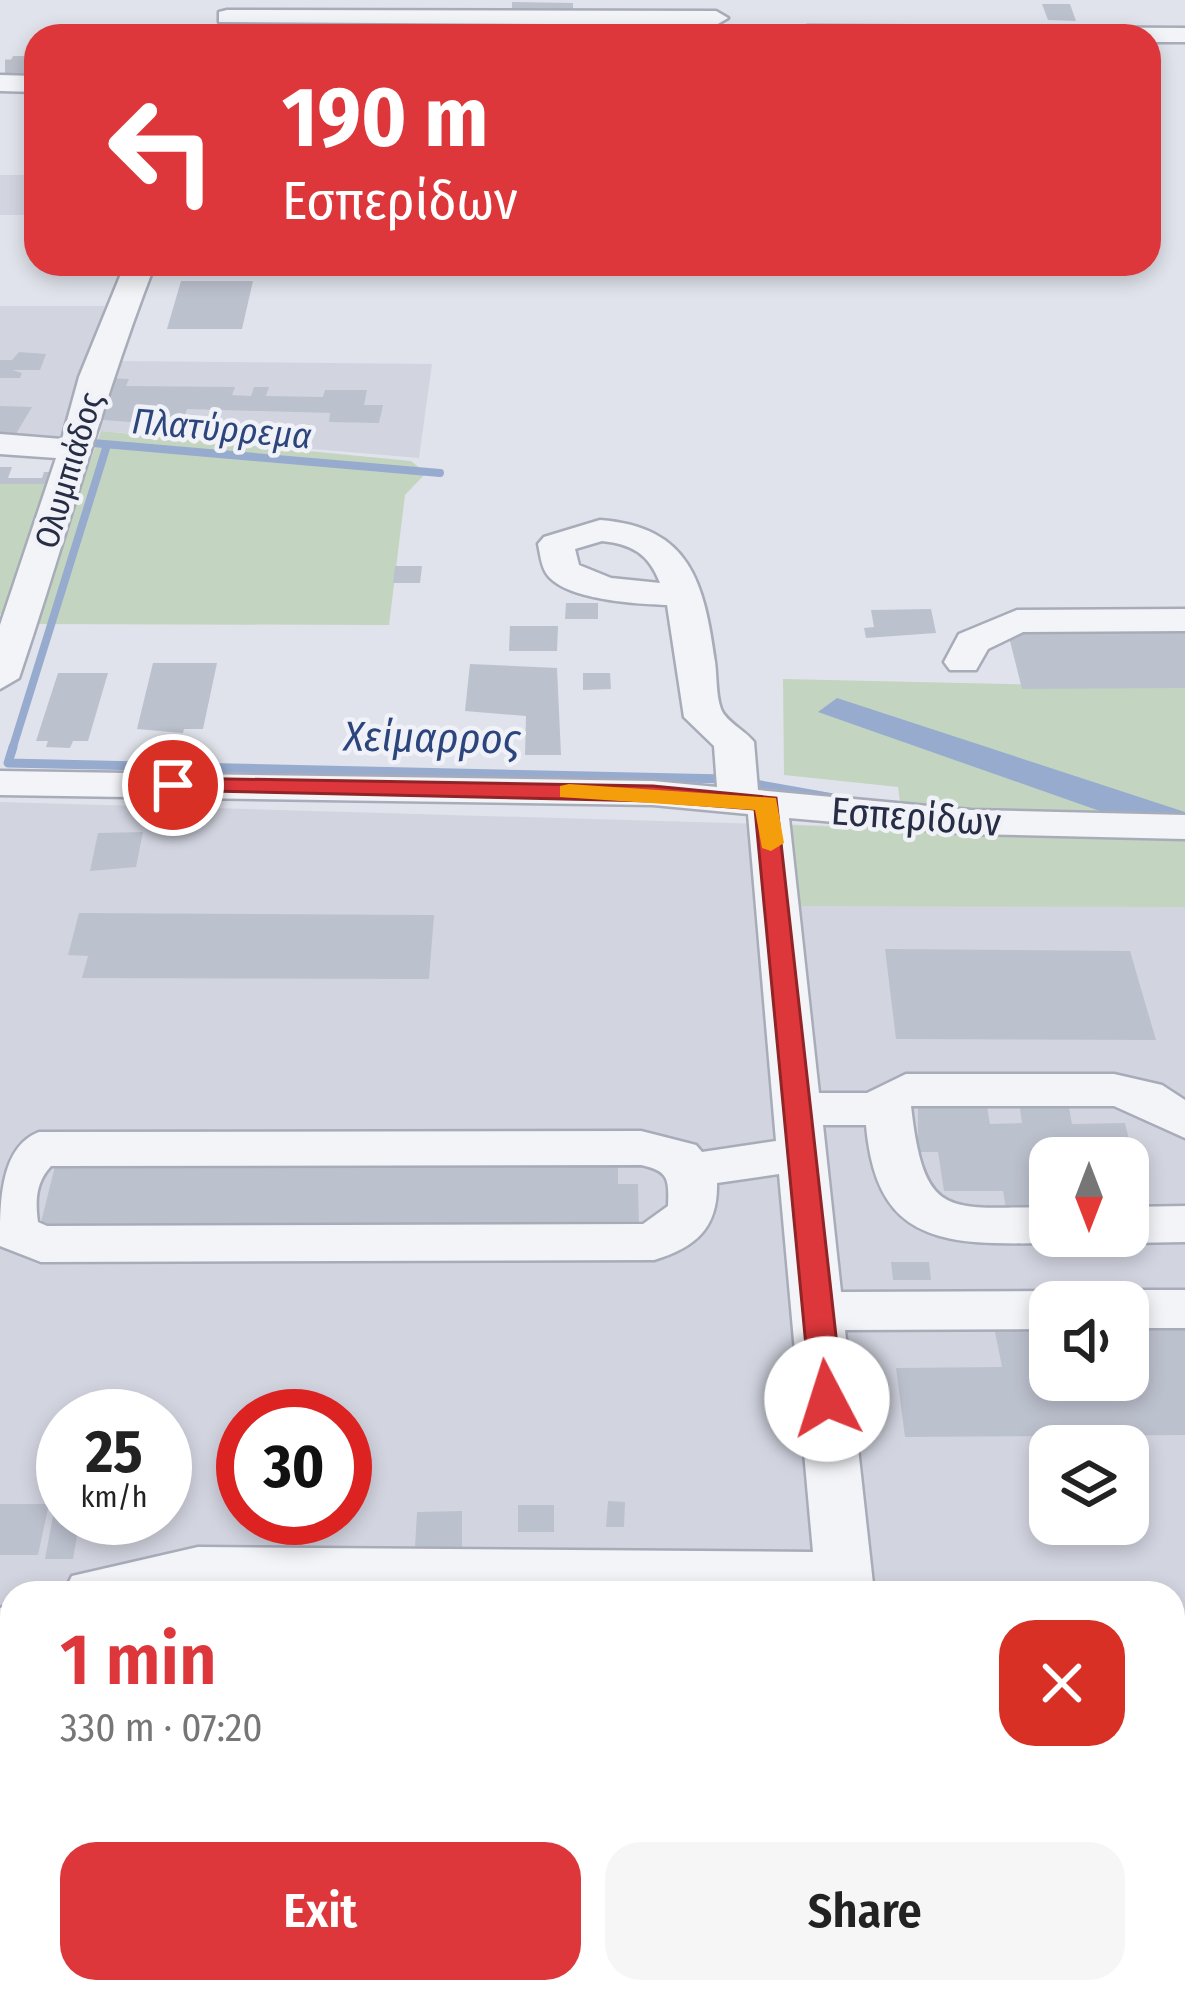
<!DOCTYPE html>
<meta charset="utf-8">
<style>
:root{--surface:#fff;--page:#f6f6f6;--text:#222;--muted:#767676;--accent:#dd373b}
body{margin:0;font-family:"Fira Sans Condensed",sans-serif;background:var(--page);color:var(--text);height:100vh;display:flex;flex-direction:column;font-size:45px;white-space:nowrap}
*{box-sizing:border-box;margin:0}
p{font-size:39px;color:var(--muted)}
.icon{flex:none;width:66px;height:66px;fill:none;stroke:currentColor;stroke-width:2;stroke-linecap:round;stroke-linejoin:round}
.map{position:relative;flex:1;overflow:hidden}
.sheet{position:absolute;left:0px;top:1581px;width:1185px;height:423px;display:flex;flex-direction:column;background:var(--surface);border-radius:36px 36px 0 0;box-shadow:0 6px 18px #0003}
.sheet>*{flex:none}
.guide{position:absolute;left:24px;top:24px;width:1137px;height:252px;border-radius:36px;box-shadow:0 6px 18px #0003;background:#dd373b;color:#fff;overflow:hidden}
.needle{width:78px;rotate:180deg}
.fabs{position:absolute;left:1029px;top:1137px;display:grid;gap:24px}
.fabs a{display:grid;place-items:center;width:120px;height:120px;border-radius:24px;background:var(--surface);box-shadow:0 6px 18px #0003;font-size:60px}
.speed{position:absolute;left:36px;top:1389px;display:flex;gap:24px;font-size:60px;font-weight:700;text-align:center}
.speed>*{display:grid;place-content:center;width:156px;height:156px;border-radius:50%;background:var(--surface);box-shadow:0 6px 18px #0003;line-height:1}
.speed small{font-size:30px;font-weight:400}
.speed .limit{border:18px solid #d22;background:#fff;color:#111}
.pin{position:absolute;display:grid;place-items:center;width:102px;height:102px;color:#fff;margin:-51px;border:6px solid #fff;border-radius:50%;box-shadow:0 3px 12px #0007}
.me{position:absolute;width:132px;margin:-66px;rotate:355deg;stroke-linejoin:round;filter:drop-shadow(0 0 9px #0008)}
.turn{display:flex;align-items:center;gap:42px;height:252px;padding:0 60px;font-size:54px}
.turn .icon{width:156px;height:156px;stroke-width:2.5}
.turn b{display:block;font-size:84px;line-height:102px}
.round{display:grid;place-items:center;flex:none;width:126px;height:126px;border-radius:36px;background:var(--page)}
.head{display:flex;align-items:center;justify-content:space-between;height:204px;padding:0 60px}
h1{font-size:72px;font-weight:600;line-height:90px;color:var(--accent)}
.action{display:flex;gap:24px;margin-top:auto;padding:24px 60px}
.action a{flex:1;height:138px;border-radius:36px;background:var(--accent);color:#fff;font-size:48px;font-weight:600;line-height:138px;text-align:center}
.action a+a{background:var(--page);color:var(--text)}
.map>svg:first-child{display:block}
</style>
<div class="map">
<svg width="1185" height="2003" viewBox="0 0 1185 2003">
<rect width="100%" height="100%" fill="#e0e3eb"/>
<g fill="#d2d5e0" fill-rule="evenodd">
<rect x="0" y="175" width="36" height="40"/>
<polygon points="0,306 105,306 68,439 0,432"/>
<polygon points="117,361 432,364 419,458 90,430"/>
<path d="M0 802 1185 836V2003H0ZM1050 1158H1128V1236H1050ZM1050 1302H1128V1380H1050ZM63 1416H165V1518H63ZM243 1416H345V1518H243ZM1050 1446H1128V1524H1050ZM12 1593H1173V1992H12Z"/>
</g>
<g fill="#c3d5c0">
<polygon points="101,431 411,461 426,473 405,495 389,625 33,624"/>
<polygon points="0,484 55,484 9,614 0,614"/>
<polygon points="783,679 1185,688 1185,907 796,906 787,825 1033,835 901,810 898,787 784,775"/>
</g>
<polygon fill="#97abcf" points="837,698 1185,812 1185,841 818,712"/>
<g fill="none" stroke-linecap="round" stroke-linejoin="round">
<g stroke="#97abcf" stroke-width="8">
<polyline points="81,442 440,473"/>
<polyline points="12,750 107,445"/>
</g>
<g stroke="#97abcf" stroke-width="9">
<polyline points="13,747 8,763 727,779"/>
<polyline points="749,783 833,798"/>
</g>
</g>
<g fill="#bcc1ce">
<polygon points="512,2 573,3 573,12 542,8 541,14 512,14"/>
<polygon points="1042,4 1070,4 1076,21 1048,20"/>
<polygon points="483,21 511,21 509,32 462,34 464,27 482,27"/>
<polygon points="13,56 36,56 36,75 4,75"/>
<polygon points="181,281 253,281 242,329 167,329"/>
<polygon points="19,352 46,354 40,370 12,370 22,373 20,378 0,378 0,360 12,360"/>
<polygon points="108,378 129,379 126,386 235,387 232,395 251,396 254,387 269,387 266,396 323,397 325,390 367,390 364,405 383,405 379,423 329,422 330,413 187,409 181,426 91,419"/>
<polygon points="0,406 32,407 16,434 0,432"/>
<polygon points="0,467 12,467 8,478 42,478 44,472 59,472 55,484 0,484"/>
<polygon points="395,566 422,566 420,583 393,583"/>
<polygon points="566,603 598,603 598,619 565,619"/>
<polygon points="931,609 936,633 866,638 864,628 874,627 871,610"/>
<polygon points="510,626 558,626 557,651 509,651"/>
<polygon points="1007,629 1185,629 1185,688 1022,689"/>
<polygon points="153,663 217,663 203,729 184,729 183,733 137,729"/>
<polygon points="470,664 557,668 561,755 525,755 526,716 465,711"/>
<polygon points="58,673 108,673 88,741 73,741 70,748 46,747 48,741 36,741"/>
<polygon points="583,673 610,673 611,689 583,690"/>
<polygon points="143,832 136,867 90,871 98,833"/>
<polygon points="79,913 434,915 429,979 82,978 88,956 68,955"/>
<polygon points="885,949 1130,951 1156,1040 896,1039"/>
<polygon points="1019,1102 1068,1102 1072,1124 1125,1123 1146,1209 1128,1209 1128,1158 1050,1158 1050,1209 1006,1209 1003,1191 944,1191 938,1152 918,1152 918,1106 987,1106 990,1124 1022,1123"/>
<polygon points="57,1158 618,1160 618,1184 638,1184 639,1228 40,1226"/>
<polygon points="891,1262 929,1262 931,1280 893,1280"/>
<polygon points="1185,1320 1185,1435 905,1437 896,1368 1002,1367 993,1322 1050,1321 1050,1380 1128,1380 1128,1321"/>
<polygon points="608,1501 625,1502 624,1527 606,1527"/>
<polygon points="0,1504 49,1504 38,1555 0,1555"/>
<polygon points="55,1505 63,1505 63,1518 80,1518 73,1559 45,1559"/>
<rect x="518" y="1505" width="36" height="27"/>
<polygon points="462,1511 462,1547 415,1547 417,1512"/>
<rect x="0" y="1650" width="12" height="54"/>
<rect x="0" y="1743" width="12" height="64"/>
<polygon points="251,1992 451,1992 450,2000"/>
<polygon points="489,1992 741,1992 741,2003 488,2002"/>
</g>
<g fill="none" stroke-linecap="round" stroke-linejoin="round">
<polyline stroke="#bbbfca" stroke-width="27" stroke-dasharray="27 14" stroke-linecap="butt" points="5,73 36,73"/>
<g stroke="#a8acb9" stroke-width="5">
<g id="minor">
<polygon points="227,10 716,11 728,18 716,25 219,22 219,12"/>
<polygon points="808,26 1185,28 1185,42 1149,42 1149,36 798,36 799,28"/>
<polygon points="0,75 36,76 36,92 0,91"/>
<path d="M125 264H155C102 400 66 540 19 678L0 689V625L56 458 0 454V434L62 439 79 377Z"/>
<path d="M600 520C691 527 704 583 715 662 717 677 716 696 721 709 726 722 745 730 754 742L758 790 971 810 1185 815V839L971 834 789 818 819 1093H867L906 1074H1114L1162 1085 1185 1100V1138L1114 1106H911C924 1220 947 1208 1050 1207V1236H1068C1046 1246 1019 1243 994 1243 908 1241 874 1211 866 1125H823L841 1292 1050 1291 1071 1302H1050V1329L845 1330 874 1593H63L72 1576 198 1547 813 1552 779 1174 717 1183C718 1227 697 1247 654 1260L41 1262 0 1246C0 1202 0 1147 39 1132L641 1131 696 1145 702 1152 776 1141 748 814 653 805 0 795V771L653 781 717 787 714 746 684 717 667 605C638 604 563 600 546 573 541 565 540 553 538 544L544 537ZM602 541C632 544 649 554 660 583L611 578 579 565 575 549ZM641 1165C669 1171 669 1179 668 1206L643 1224 47 1226 38 1222C35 1200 36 1182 51 1166Z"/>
<polygon points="1185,609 1185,631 1023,632 988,649 976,670 950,670 944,662 959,634 1017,610"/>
<polygon points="1185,1206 1185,1242 1128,1243 1110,1236 1128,1236 1128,1207"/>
<polygon points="1128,1290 1185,1290 1185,1328 1128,1328 1128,1302 1106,1302"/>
<polygon points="12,1604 12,1657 0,1661 0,1608"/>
<rect x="0" y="1706" width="12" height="52"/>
<polygon points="848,1992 914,1992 915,2003 849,2003"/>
</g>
</g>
<use href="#minor" fill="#f3f4f8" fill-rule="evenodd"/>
</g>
<polygon fill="#dd373b" stroke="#902426" stroke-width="3" points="173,778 653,786 776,798 843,1399 838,1408 815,1408 811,1399 755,809 653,801 164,790 161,785"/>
<polygon fill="#f59e0b" points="569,784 776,798 784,843 771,851 762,848 755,810 560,797 560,786"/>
<g text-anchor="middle" stroke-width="9" stroke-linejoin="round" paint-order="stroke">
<g font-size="33" fill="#272d44" stroke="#f0f2f8">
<text transform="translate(68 470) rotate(-73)" y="12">Ολυμπιάδος</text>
</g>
<g font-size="36" font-style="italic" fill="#2c457d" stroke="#f0f2f8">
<text transform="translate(222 428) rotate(5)" y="13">Πλατύρρεμα</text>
</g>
<g font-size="39" fill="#272d44" stroke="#f0f2f8">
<text transform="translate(916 816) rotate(4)" y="14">Εσπερίδων</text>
</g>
<g font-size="42" font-style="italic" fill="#2c457d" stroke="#f0f2f8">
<text transform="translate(432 737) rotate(1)" y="15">Χείμαρρος</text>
</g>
</g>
</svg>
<div class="fabs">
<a><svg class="needle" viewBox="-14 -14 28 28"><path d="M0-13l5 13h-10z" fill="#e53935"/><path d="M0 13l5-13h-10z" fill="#767676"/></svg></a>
<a><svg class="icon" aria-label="sound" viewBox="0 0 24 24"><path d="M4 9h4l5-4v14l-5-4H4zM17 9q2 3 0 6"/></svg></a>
<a><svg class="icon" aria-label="layers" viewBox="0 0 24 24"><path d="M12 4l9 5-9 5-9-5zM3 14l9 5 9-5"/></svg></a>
</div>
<div class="speed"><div>25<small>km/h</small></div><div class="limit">30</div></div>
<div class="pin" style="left:173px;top:785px;background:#d93025"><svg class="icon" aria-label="arrive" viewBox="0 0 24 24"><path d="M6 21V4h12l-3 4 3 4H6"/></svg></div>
<svg class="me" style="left:827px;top:1399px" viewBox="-20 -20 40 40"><circle r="19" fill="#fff"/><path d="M0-13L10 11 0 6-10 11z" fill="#dd373b"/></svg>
<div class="guide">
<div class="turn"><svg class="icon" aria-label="left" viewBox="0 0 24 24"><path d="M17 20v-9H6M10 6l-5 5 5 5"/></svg><div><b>190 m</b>Εσπερίδων</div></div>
</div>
<section class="sheet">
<div class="head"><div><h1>1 min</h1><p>330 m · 07:20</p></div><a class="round" style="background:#d93025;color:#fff"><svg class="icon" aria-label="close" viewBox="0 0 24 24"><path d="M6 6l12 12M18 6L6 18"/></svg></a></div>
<div class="action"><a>Exit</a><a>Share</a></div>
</section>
</div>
